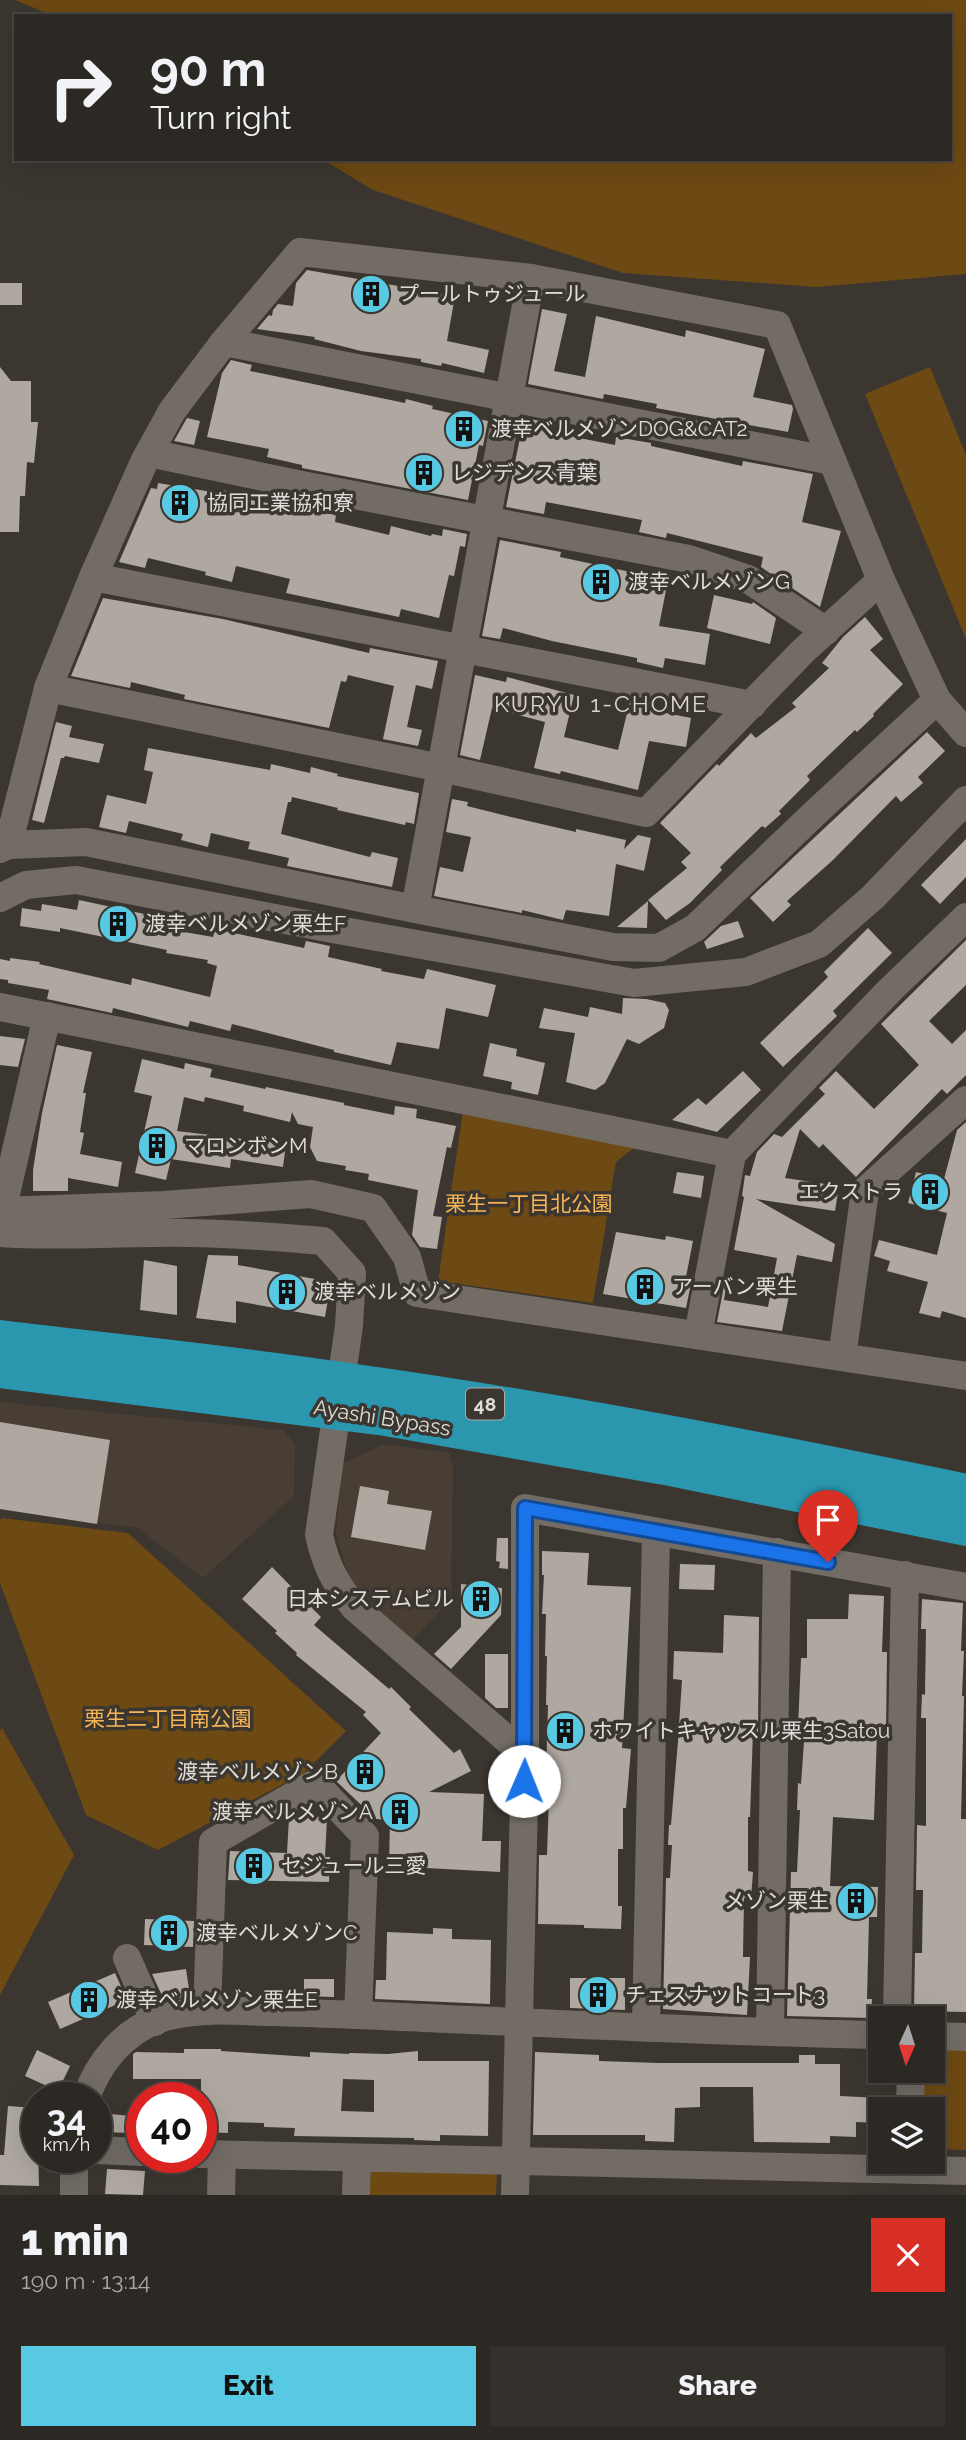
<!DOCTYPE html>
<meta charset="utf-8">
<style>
:root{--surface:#2c2824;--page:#34302c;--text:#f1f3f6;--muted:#a6a6a6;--line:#484441;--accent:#58c9e3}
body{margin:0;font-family:Raleway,"Noto Sans JP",sans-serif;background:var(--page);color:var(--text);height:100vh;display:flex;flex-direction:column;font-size:26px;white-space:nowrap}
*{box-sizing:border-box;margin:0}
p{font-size:23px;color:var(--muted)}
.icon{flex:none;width:38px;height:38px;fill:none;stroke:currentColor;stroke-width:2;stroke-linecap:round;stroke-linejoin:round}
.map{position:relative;height:2195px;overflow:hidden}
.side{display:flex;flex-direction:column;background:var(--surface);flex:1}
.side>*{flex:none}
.top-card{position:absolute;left:14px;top:14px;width:938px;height:147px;border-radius:0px;box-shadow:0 7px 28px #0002,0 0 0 2px var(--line);background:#2c2824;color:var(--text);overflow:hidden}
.needle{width:46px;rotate:183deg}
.fabs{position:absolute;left:868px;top:2006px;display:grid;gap:14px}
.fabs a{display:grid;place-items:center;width:77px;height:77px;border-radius:0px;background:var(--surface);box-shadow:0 7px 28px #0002,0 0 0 2px var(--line);font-size:35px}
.speed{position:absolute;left:21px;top:2082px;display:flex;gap:14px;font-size:35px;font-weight:700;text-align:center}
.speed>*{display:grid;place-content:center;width:91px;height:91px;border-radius:50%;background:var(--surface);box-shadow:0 7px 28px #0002,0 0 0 2px var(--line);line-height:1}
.speed small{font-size:18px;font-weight:400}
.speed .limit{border:10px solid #d22;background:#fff;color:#111}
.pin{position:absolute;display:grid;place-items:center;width:60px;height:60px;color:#fff;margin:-72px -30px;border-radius:50% 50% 50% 0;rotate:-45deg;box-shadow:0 0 7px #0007}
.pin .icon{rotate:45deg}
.me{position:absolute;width:77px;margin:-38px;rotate:1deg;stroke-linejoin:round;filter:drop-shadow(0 0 5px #0008)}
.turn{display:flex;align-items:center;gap:24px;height:147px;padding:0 21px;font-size:32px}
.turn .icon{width:91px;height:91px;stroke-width:2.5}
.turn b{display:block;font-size:49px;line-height:60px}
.round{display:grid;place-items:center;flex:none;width:74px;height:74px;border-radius:0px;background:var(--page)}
.headline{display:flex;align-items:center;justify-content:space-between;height:119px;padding:0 21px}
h1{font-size:42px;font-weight:800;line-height:52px}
.button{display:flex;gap:14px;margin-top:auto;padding:14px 21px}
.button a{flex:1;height:80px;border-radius:0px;background:var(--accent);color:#111;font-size:28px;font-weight:800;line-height:80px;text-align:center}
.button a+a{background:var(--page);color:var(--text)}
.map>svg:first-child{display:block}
</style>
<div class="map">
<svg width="966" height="2195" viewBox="0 0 966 2195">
<rect width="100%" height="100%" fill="#3b3630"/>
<g fill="#483e33">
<polygon points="0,1402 283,1430 295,1444 294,1496 203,1578 138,1528 0,1510"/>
<polygon points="384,1444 449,1453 453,1465 451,1599 412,1641 366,1599 349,1579 336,1532 342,1464"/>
</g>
<g fill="#6d4913">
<polygon points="15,0 966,0 966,274 816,287 623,273 373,190 322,159 950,159 950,16 53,16"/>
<polygon points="930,367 966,455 966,639 865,394"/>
<polygon points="463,1111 639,1144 616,1162 593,1303 438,1281"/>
<polygon points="2,1518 128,1533 346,1731 304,1773 158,1850 86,1815 0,1583 0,1520"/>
<polygon points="2,1728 74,1855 0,1995 0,1730"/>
<polygon points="933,2049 966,2049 966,2150 933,2149 933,2109 917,2109 918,2070 933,2070"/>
<polygon points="370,2167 497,2172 496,2195 369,2195"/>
</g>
<g fill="#aea8a0" fill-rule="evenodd">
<polygon points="307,270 455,296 447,341 489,350 484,373 442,363 441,366 421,362 421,359 361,351 314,339 315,337 257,329 269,315 272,316 273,310 278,304 293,306 296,283"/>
<rect x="0" y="283" width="22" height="22"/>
<polygon points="542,309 567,314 554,371 585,377 596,316 685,337 686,330 765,349 753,397 792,405 793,409 788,432 656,408 657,404 604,394 603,399 528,384"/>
<polygon points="231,360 252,365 250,371 405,403 406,399 433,406 432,409 488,421 483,446 479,445 468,500 302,468 302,465 267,457 269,449 207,437 222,373"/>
<polygon points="0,367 11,381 31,381 31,422 38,422 34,463 27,462 25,496 20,496 19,532 0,532"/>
<polygon points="187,418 200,421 194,445 174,441"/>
<polygon points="524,418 551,423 549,432 615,445 616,437 651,443 651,446 742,466 743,461 813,474 802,522 841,531 820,607 761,567 763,557 667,533 666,538 639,532 642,520 599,512 546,502 544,514 506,507"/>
<polygon points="158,483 218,493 219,489 245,496 245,499 336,515 335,522 389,535 391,526 431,536 432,534 442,536 443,529 467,534 465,547 460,546 454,576 449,575 439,618 401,609 399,617 286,593 290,579 236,566 232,582 205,575 206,572 148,558 145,568 119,562 151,488 157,489"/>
<polygon points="500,540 561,552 560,557 668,580 659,626 710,634 705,665 665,658 663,668 637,662 637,658 552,641 503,628 500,639 482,636"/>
<polygon points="714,595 752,604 753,602 776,618 770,644 707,628"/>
<polygon points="103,598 223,619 369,653 370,648 438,661 432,689 416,685 407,727 422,730 418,746 383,739 394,686 348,675 346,682 341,681 329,728 184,699 185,695 131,682 130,688 71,676"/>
<polygon points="865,617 883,639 870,650 903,684 873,714 874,716 857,732 855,730 807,776 810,780 779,811 781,814 765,828 762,826 720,867 722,870 690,903 666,920 648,900 687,868 681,862 691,853 660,823 717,764 719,766 751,733 756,738 796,707 792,703 829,668 822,663 843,637"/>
<polygon points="475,675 506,682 507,677 574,695 564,737 618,750 630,701 657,707 656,711 691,718 686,747 649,741 638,790 561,771 560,774 534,768 545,722 492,708 480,760 460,755"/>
<polygon points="56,722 72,726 69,737 104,744 99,763 65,756 64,758 61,758 44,823 32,820"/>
<polygon points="927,732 945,751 918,777 923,783 901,802 896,796 833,860 787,901 791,905 773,922 750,898"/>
<polygon points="148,748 270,770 271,764 310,773 311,767 338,774 337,776 419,793 414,824 406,822 405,825 337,810 338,808 292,797 291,802 288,802 281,834 370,857 372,852 398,858 392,887 287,866 289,858 248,849 250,842 211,833 208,847 181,840 183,834 129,821 126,833 99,827 107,795 146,804 153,772 144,770"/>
<polygon points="452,799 468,802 467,806 507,816 576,832 576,829 626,840 624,849 638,835 651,838 644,871 616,864 609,916 566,910 563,920 522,910 522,913 434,896 440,867 463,872 471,837 446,832"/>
<polygon points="966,839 966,877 940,904 921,885"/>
<polygon points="79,900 163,918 161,928 213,937 215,929 304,948 306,941 330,946 328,957 382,969 381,971 424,979 427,969 496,985 488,1017 446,1008 439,1049 397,1042 391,1065 334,1052 334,1050 232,1024 230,1031 190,1021 188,1027 113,1008 112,1013 47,999 49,990 8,983 8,980 0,979 0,959 10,961 10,958 40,962 39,964 131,985 132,978 210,997 217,966 207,963 208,960 166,953 167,950 60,928 60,932 20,926 22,908 41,911 42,904 77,910"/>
<polygon points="648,901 647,928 617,927"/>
<polygon points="738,921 744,937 707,949 704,942 721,926"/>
<polygon points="868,928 892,953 833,1011 837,1016 783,1067 760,1043 828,977 824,972"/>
<polygon points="966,940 966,985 929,1021 952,1044 966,1030 966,1075 947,1094 942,1089 856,1177 823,1144 819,1148 800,1129 785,1178 839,1186 835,1211 756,1199 835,1244 832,1262 797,1255 782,1331 717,1322 724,1286 726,1287 724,1300 768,1307 777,1258 734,1250 744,1197 742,1196 745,1175 750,1176 757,1152 774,1134 782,1137 825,1094 819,1088 836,1071 874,1109 919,1065 881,1024"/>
<polygon points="623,998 646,999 665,1003 669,1010 664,1028 639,1044 627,1039 605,1083 595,1090 566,1082 575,1033 539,1028 544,1008 588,1017 590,1007 622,1014"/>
<polygon points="0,1036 25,1039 18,1067 0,1065"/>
<polygon points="490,1043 517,1049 516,1056 545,1063 538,1095 511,1089 512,1082 483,1076"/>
<polygon points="57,1045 92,1052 83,1093 86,1093 80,1132 84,1133 80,1154 122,1162 118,1187 68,1178 68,1191 33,1191 33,1170 42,1113"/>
<polygon points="142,1059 184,1069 185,1063 212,1069 210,1077 265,1089 266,1087 344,1103 344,1105 394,1115 395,1106 417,1109 416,1118 456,1126 451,1148 447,1147 433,1216 442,1217 437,1249 420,1247 412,1235 418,1190 368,1180 369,1174 345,1170 346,1166 317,1161 310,1147 313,1127 298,1124 292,1112 290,1122 243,1111 244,1106 205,1097 204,1102 184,1097 177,1131 286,1144 283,1167 231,1159 230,1168 171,1159 166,1180 135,1173 152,1096 134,1092"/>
<polygon points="743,1071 761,1090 717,1132 672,1120 698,1098 706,1105"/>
<polygon points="966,1122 966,1318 942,1311 940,1318 919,1313 928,1282 887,1271 890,1261 874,1256 879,1240 937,1255 947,1213 908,1203 916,1172 944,1179 957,1130"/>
<polygon points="677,1172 704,1176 701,1198 673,1193"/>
<polygon points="616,1232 665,1240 666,1236 693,1241 686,1277 692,1279 686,1308 603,1294"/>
<polygon points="208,1255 238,1256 238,1265 331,1282 325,1317 236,1301 236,1323 196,1318"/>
<polygon points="144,1260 177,1266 177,1315 140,1310"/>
<polygon points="0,1422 110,1440 97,1524 0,1509"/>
<polygon points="360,1486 389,1491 387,1504 432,1511 425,1550 351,1537"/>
<polygon points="497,1538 508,1538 508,1569 499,1568 500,1562 496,1561"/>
<polygon points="542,1551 589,1553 587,1585 631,1587 622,1748 631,1749 626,1808 623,1808 623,1849 618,1849 618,1906 622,1906 621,1929 584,1928 584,1925 538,1924 539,1855 547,1855 549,1796 541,1796 541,1771 546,1772 548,1705 546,1705 547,1656 545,1656 546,1614 542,1614 544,1575 542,1575"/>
<polygon points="680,1564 715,1565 714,1590 679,1589"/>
<polygon points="272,1567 321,1617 314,1625 389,1689 391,1687 411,1707 409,1709 454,1753 460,1749 471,1771 429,1792 484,1794 482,1841 501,1841 500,1872 389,1866 390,1820 376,1819 336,1781 381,1733 363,1715 366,1712 296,1655 297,1653 275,1633 277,1631 242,1599"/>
<polygon points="461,1584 502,1588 501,1615 451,1669 434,1654 461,1627"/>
<polygon points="849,1594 884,1596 882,1652 887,1652 886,1733 877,1733 874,1820 833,1817 830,1886 878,1887 877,1917 869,1917 867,1999 872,1999 871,2018 787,2016 791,1872 797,1872 800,1810 797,1810 798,1783 801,1784 805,1728 798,1728 801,1658 807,1658 807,1619 848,1619"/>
<polygon points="922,1599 963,1603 961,1651 964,1651 962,1696 964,1696 961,1819 966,1819 966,2012 914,2011 915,1953 922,1953 923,1890 916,1890 917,1825 926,1826 926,1718 921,1718 922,1694 925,1695 926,1629 921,1629"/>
<polygon points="724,1615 759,1617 758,1732 753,1731 750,1817 748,1817 748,1871 753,1872 751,1898 744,1898 743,1957 750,1957 747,2015 663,2009 666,1878 670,1878 672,1845 668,1845 669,1825 671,1825 678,1741 682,1680 673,1679 674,1651 723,1653"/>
<polygon points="485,1654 508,1654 508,1708 496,1708 485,1698"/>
<polygon points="291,1816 324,1817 327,1819 325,1857 330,1857 329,1882 228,1880 230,1851 287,1853 289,1818"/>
<polygon points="145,1919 194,1921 193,1947 144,1945"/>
<polygon points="433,1928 452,1929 452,1939 491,1940 490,2004 375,1999 376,1980 386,1980 387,1932 433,1934"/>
<polygon points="186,1969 190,1996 164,2000 152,1974"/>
<polygon points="115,1973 127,2000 60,2029 48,2002"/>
<polygon points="570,1978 625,1978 625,2010 570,2008"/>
<polygon points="304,1979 334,1979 334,1997 304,1996"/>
<path d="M184 2049H221V2051L310 2057V2052L349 2054V2053L388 2054 418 2051V2061H489L488 2136 440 2135V2141L414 2140V2138L294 2136 295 2128 264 2127V2123L228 2122V2133L201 2132V2079H133V2054L136 2052 184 2053ZM343 2079 374 2080V2112L341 2111Z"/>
<polygon points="37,2050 70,2066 58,2091 25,2076"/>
<polygon points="535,2052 599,2055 599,2061 659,2063 799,2063 799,2055 815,2055 815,2064 840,2064 840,2096 880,2098 880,2123 856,2122 856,2137 830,2136 830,2143 754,2142 753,2087 700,2087 700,2107 675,2108 674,2142 645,2141 645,2135 533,2135"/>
<polygon points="8,2106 37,2108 39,2186 0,2185 0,2155 4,2155"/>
<polygon points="99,2113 132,2116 131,2133 98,2132"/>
<polygon points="107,2169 145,2171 143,2195 105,2194"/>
</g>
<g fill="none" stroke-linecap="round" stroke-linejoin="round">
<g stroke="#726c65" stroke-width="28">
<polyline points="224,342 832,461"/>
<polyline points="149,453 307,486 689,559 748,579 826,631"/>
<polyline points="93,577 752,705"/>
<polyline points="48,688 441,768 646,813 802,652 881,580"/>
<polyline points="8,845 48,688 93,577 144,462 172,411 224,342 300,252 531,278 777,325 881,580 937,700 966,733"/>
<polyline points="0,849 8,845 86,842 415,909 613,947 659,948 695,928 816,812 937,700"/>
<polyline points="0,898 26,885 76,880 338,930 634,983 746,972 819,944 873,897 966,800"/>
<polyline points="415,909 531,278"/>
<polyline points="0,1007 732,1154"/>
<polyline points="47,1016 2,1211 164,1205 311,1194 373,1208 407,1257 417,1293 966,1376"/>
<path d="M0 1233C52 1237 104 1233 156 1233 212 1232 267 1236 323 1241L352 1273 349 1326 319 1535C326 1566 335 1583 355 1608L525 1755"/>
<polyline points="698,1335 732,1154 890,990 966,917"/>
<polyline points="842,1357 865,1191 966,1100"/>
<polyline points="127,1958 155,2022"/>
<polyline points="207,2011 213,1842 315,1783 365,1836 358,2015"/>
<polyline points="897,2018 905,1575"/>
<polyline points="646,2026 656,1532"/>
<polyline points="770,2032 777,1552"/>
<polyline points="933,2036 966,2037"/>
<path d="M86 2098C98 2063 123 2032 159 2019 194 2007 234 2011 270 2012 314 2013 358 2015 403 2017 562 2024 721 2032 880 2035"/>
<polyline points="910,2109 911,2070"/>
<polyline points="96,2150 142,2152"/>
<polyline points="201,2154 966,2171"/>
<polyline points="74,2158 74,2195"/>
<polyline points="221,2195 222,2155"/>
<polyline points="356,2195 357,2158"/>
<polyline points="515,2195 525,1755 525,1508 966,1587"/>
</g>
<g stroke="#2a97af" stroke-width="38">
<path d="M0 1339C114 1353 228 1364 341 1381 551 1410 759 1450 966 1493"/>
<polyline points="0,1369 386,1417 665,1466 966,1527"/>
</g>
</g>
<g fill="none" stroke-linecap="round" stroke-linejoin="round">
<g stroke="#114b97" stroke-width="18">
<polyline id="route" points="524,1781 525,1508 828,1562"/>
</g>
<use href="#route" stroke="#1a73e8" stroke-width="12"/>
</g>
<defs>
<g id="building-disc" transform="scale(2.0125)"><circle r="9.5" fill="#58c9e3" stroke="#3b3630"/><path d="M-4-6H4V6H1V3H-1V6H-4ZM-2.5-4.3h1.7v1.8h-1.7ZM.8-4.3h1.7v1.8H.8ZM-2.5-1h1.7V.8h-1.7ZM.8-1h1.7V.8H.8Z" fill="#111"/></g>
</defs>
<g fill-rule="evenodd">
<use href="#building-disc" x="371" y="294"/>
<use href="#building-disc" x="464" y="429"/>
<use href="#building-disc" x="424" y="473"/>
<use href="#building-disc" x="180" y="503"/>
<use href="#building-disc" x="601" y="582"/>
<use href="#building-disc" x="118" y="924"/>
<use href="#building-disc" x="157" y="1146"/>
<use href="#building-disc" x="930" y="1192"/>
<use href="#building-disc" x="645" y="1287"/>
<use href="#building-disc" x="287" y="1292"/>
<use href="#building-disc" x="481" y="1599"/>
<use href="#building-disc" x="565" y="1731"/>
<use href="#building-disc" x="365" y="1772"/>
<use href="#building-disc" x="400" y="1812"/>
<use href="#building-disc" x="254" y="1866"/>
<use href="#building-disc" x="856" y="1901"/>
<use href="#building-disc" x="169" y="1933"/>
<use href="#building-disc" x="598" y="1995"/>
<use href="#building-disc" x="89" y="2000"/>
</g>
<g text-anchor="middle" stroke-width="7" stroke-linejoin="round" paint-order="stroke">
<rect fill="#3b3630" stroke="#aeaba6" stroke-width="2" x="466" y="1388.5" width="38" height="31" rx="5"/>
<g font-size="19" font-weight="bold" fill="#e0ddd9">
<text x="485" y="1411">48</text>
</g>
<g font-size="21" fill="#e0ddd9" stroke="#3b3630" text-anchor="start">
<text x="398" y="301">プールトゥジュール</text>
<text x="491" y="436">渡幸ベルメゾンDOG&amp;CAT2</text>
<text x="451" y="480">レジデンス青葉</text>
<text x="207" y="510">協同工業協和寮</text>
<text x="628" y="589">渡幸ベルメゾンG</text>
<text x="145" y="931">渡幸ベルメゾン栗生F</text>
<text x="184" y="1153">マロンボンM</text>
<text x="903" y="1199" text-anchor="end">エクストラ</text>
<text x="672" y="1294">アーバン栗生</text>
<text x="314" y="1299">渡幸ベルメゾン</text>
<text x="454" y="1606" text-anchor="end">日本システムビル</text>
<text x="592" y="1738">ホワイトキャッスル栗生3Satou</text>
<text x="338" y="1779" text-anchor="end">渡幸ベルメゾンB</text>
<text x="373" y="1819" text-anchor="end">渡幸ベルメゾンA</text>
<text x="281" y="1873">セジュール三愛</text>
<text x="829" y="1908" text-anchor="end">メゾン栗生</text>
<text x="196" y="1940">渡幸ベルメゾンC</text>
<text x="625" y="2002">チェスナットコート3</text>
<text x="116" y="2007">渡幸ベルメゾン栗生E</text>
</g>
<g font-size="21" fill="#f8b456" stroke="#3b3630">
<text x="529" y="1211">栗生一丁目北公園</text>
<text x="168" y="1726">栗生二丁目南公園</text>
</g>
<g font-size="21" fill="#e0ddd9" stroke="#3b3630">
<text transform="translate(382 1418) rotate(9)" y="7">Ayashi Bypass</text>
</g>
<g font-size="23" letter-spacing="2" fill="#dcd5cd" stroke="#3b3630">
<text x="601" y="712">KURYU 1-CHOME</text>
</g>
</g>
</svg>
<div class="fabs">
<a><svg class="needle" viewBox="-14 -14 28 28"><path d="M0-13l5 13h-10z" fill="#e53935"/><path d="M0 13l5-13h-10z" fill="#a6a6a6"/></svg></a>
<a><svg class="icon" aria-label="layers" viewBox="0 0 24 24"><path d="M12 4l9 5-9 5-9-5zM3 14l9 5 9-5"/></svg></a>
</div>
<div class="speed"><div>34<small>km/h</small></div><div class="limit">40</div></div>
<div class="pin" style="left:828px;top:1562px;background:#d93025"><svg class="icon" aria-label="arrive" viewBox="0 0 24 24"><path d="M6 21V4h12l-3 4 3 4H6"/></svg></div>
<svg class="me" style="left:524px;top:1781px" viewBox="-20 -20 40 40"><circle r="19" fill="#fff"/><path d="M0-13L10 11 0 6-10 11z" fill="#1a73e8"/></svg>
<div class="top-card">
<div class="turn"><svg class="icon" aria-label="right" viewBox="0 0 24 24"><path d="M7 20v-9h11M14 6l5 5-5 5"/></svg><div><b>90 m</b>Turn right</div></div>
</div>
</div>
<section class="side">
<div class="headline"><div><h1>1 min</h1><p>190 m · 13:14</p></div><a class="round" style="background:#d93025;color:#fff"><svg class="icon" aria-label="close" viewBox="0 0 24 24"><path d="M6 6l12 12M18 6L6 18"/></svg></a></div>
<div class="button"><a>Exit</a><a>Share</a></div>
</section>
